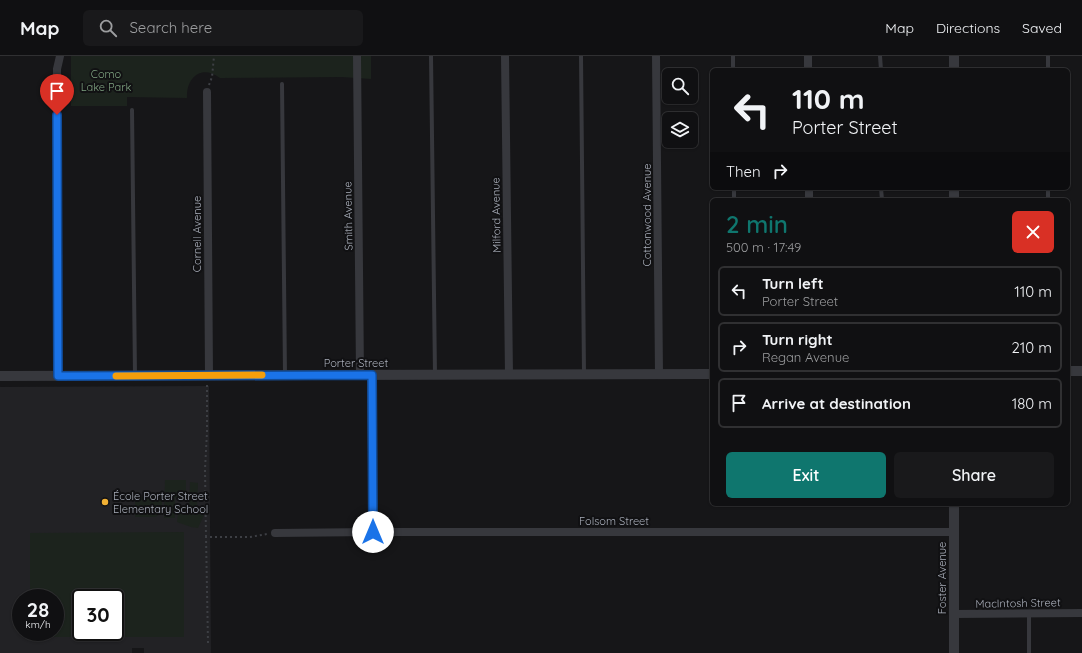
<!DOCTYPE html>
<meta charset="utf-8">
<style>
:root{--surface:#101012;--page:#19191b;--text:#f1f3f6;--muted:#9c9d9f;--line:#303032;--accent:#0f766e}
body{margin:0;font-family:Quicksand,sans-serif;background:var(--page);color:var(--text);height:100vh;display:flex;flex-direction:column;font-size:15px;white-space:nowrap}
*{box-sizing:border-box;margin:0}
p{font-size:13px;color:var(--muted)}
.icon{flex:none;width:22px;height:22px;fill:none;stroke:currentColor;stroke-width:2;stroke-linecap:round;stroke-linejoin:round}
.map{position:relative;flex:1;overflow:hidden}
.panel{position:absolute;left:710px;top:142px;width:360px;height:308px;display:flex;flex-direction:column;background:var(--surface);border-radius:6px;box-shadow:0 1px 3px #0004,0 0 0 1px var(--line)}
.panel>*{flex:none}
.hud{position:absolute;left:710px;top:12px;width:360px;height:122px;border-radius:6px;box-shadow:0 1px 3px #0004,0 0 0 1px var(--line);background:#101012;color:var(--text);overflow:hidden}
.tools{position:absolute;left:662px;top:12px;display:grid;gap:8px}
.tools a{display:grid;place-items:center;width:36px;height:36px;border-radius:6px;background:var(--surface);box-shadow:0 1px 3px #0004,0 0 0 1px var(--line);font-size:20px}
.speed{position:absolute;left:12px;top:533px;display:flex;gap:8px;font-size:20px;font-weight:700;text-align:center}
.speed>*{display:grid;place-content:center;width:52px;height:52px;border-radius:50%;background:var(--surface);box-shadow:0 1px 3px #0004,0 0 0 1px var(--line);line-height:1}
.speed small{font-size:10px;font-weight:400}
.speed .limit{border:2px solid #111;border-radius:6px;background:#fff;color:#111}
.pin{position:absolute;display:grid;place-items:center;width:34px;height:34px;color:#fff;margin:-41px -17px;border-radius:50% 50% 50% 0;rotate:-45deg;box-shadow:0 0 4px #0007}
.pin .icon{rotate:45deg}
.me{position:absolute;width:44px;margin:-22px;rotate:0deg;stroke-linejoin:round;filter:drop-shadow(0 0 3px #0008)}
.turn{display:flex;align-items:center;gap:14px;height:84px;padding:0 16px;font-size:18px}
.turn .icon{width:52px;height:52px;stroke-width:2.5}
.turn b{display:block;font-size:28px;line-height:34px}
.then{display:flex;align-items:center;height:38px;padding:0 16px;background:#0003;gap:8px;font-size:15px}
.round{display:grid;place-items:center;flex:none;width:42px;height:42px;border-radius:6px;background:var(--page)}
.overview{display:flex;align-items:center;justify-content:space-between;height:68px;padding:0 16px}
h1{font-size:24px;font-weight:600;line-height:30px;color:var(--accent)}
.cta{display:flex;gap:8px;margin-top:auto;padding:8px 16px}
.cta a{flex:1;height:46px;border-radius:6px;background:var(--accent);color:#fff;font-size:16px;font-weight:600;line-height:46px;text-align:center}
.cta a+a{background:var(--page);color:var(--text)}
ul{padding:0;list-style:none}
li{display:flex;align-items:center;gap:12px;height:50px;margin:0 8px 6px;padding:0 8px;border:2px solid var(--line);border-radius:6px}
li div{flex:1}
li b{display:block;font-size:15px}
li em{font-style:normal}
header{display:flex;align-items:center;gap:24px;box-sizing:border-box;height:56px;padding:0 20px;background:var(--surface);border-bottom:1px solid var(--line)}
header strong{font-size:19px}
nav{display:flex;gap:22px;margin-inline-start:auto;font-size:14px}
.search{width:280px;height:36px;background:var(--page);display:flex;align-items:center;gap:10px;box-sizing:border-box;padding:0 14px;border-radius:6px;color:var(--muted);font-size:15px}
.map>svg:first-child{display:block}
</style>
<header>
<strong>Map</strong>
<div class="search"><svg class="icon" aria-label="search" viewBox="0 0 24 24"><circle cx="10" cy="10" r="6"/><path d="M15 15l6 6"/></svg>Search here</div>
<nav><a>Map</a><a>Directions</a><a>Saved</a></nav>
</header>
<div class="map">
<svg width="1082" height="597" viewBox="0 0 1082 597">
<rect width="100%" height="100%" fill="#161618"/>
<path fill="#222225" fill-rule="evenodd" d="M209 330 211 597H144V592H132V597H0V331ZM21 542H55V576H21ZM81 542H115V576H81Z"/>
<g fill="#1c231d" fill-rule="evenodd">
<path d="M71 0H371V23L342 21 220 22C202 8 186 21 187 42L127 41V50H71Z"/>
<polygon points="165,424 186,424 186,442 175,442 175,462 164,462"/>
<polygon points="190,426 198,427 197,451 204,454 204,459 198,472 191,471 177,466 179,451 189,451"/>
<polygon points="135,441 162,441 162,457 155,461 135,461"/>
<path d="M184 476V581H30V576H55V542H30V477ZM81 542H115V576H81Z"/>
</g>
<g fill="none" stroke-linecap="round" stroke-linejoin="round">
<g stroke="#3d3f44" stroke-width="2" stroke-dasharray="2 3" stroke-linecap="butt">
<polyline points="209,29 212,21 214,0"/>
<polyline points="206,481 205,413 207,376 207,329"/>
<polyline points="208,587 206,481 250,481 267,478"/>
</g>
<g stroke="#37383d" stroke-width="4">
<polyline points="431,0 435,318"/>
<polyline points="581,0 584,318"/>
<polyline points="733,0 733,14"/>
<polyline points="880,0 881,14"/>
<polyline points="1048,14 1048,0"/>
<polyline points="282,28 285,319"/>
<polyline points="132,54 135,319"/>
<polyline points="734,132 734,144"/>
<polyline points="881,132 882,144"/>
<polyline points="1048,144 1048,132"/>
<polyline points="1029,558 1029,597"/>
</g>
<g stroke="#37383d" stroke-width="8">
<polyline points="357,0 360,319"/>
<polyline points="505,0 509,319"/>
<polyline points="656,0 659,318"/>
<polyline points="808,0 808,14"/>
<polyline points="207,36 209,319"/>
<polyline points="809,132 809,144"/>
<polyline points="371,319 373,476"/>
<polyline points="58,320 57,13 60,0"/>
<polyline points="275,477 373,476 954,476"/>
<polyline points="954,558 1082,557"/>
</g>
<g stroke="#37383d" stroke-width="10">
<polyline points="954,0 954,14"/>
<polyline points="954,132 954,144"/>
<polyline points="1068,315 1082,315"/>
<polyline points="0,320 712,318"/>
<polyline points="954,597 954,448"/>
</g>
</g>
<g fill="none" stroke-linecap="round" stroke-linejoin="round">
<g stroke="#114b97" stroke-width="10">
<polyline id="route" points="57,59 58,320 372,319 373,476"/>
</g>
<use href="#route" stroke="#1a73e8" stroke-width="7"/>
<polyline stroke="#f59e0b" stroke-width="7" points="116,320 262,319"/>
</g>
<circle fill="#f2b134" stroke="#111113" stroke-width="1.5" cx="105" cy="446" r="4"/>
<g text-anchor="middle" stroke-width="4" stroke-linejoin="round" paint-order="stroke">
<g font-size="11" fill="#7fa381" stroke="#111113">
<text x="106" y="22">Como<tspan x="106" dy="13">Lake Park</tspan></text>
</g>
<g font-size="11" fill="#a8adb8" stroke="#111113">
<text transform="translate(496 159) rotate(-91)" y="4">Milford Avenue</text>
<text transform="translate(647 159) rotate(-90)" y="4">Cottonwood Avenue</text>
<text transform="translate(348 160) rotate(-91)" y="4">Smith Avenue</text>
<text transform="translate(197 178) rotate(-90)" y="4">Cornell Avenue</text>
<text x="356" y="311">Porter Street</text>
<text x="614" y="469">Folsom Street</text>
<text transform="translate(942 522) rotate(-90)" y="4">Foster Avenue</text>
<text transform="translate(1018 547) rotate(-1)" y="4">MacIntosh Street</text>
</g>
<g font-size="11" fill="#a8adb8" stroke="#111113" text-anchor="start">
<text x="113" y="444">École Porter Street<tspan x="113" dy="13">Elementary School</tspan></text>
</g>
</g>
</svg>
<div class="tools">
<a><svg class="icon" aria-label="search" viewBox="0 0 24 24"><circle cx="10" cy="10" r="6"/><path d="M15 15l6 6"/></svg></a>
<a><svg class="icon" aria-label="layers" viewBox="0 0 24 24"><path d="M12 4l9 5-9 5-9-5zM3 14l9 5 9-5"/></svg></a>
</div>
<div class="speed"><div>28<small>km/h</small></div><div class="limit">30</div></div>
<div class="pin" style="left:57px;top:59px;background:#d93025"><svg class="icon" aria-label="arrive" viewBox="0 0 24 24"><path d="M6 21V4h12l-3 4 3 4H6"/></svg></div>
<svg class="me" style="left:373px;top:476px" viewBox="-20 -20 40 40"><circle r="19" fill="#fff"/><path d="M0-13L10 11 0 6-10 11z" fill="#1a73e8"/></svg>
<div class="hud">
<div class="turn"><svg class="icon" aria-label="left" viewBox="0 0 24 24"><path d="M17 20v-9H6M10 6l-5 5 5 5"/></svg><div><b>110 m</b>Porter Street</div></div>
<div class="then">Then<svg class="icon" aria-label="right" viewBox="0 0 24 24"><path d="M7 20v-9h11M14 6l5 5-5 5"/></svg></div>
</div>
<section class="panel">
<div class="overview"><div><h1>2 min</h1><p>500 m · 17:49</p></div><a class="round" style="background:#d93025;color:#fff"><svg class="icon" aria-label="close" viewBox="0 0 24 24"><path d="M6 6l12 12M18 6L6 18"/></svg></a></div>
<ul>
<li><svg class="icon" aria-label="left" viewBox="0 0 24 24"><path d="M17 20v-9H6M10 6l-5 5 5 5"/></svg><div><b>Turn left</b><p>Porter Street</p></div><em>110 m</em></li>
<li><svg class="icon" aria-label="right" viewBox="0 0 24 24"><path d="M7 20v-9h11M14 6l5 5-5 5"/></svg><div><b>Turn right</b><p>Regan Avenue</p></div><em>210 m</em></li>
<li><svg class="icon" aria-label="arrive" viewBox="0 0 24 24"><path d="M6 21V4h12l-3 4 3 4H6"/></svg><div><b>Arrive at destination</b></div><em>180 m</em></li>
</ul>
<div class="cta"><a>Exit</a><a>Share</a></div>
</section>
</div>
